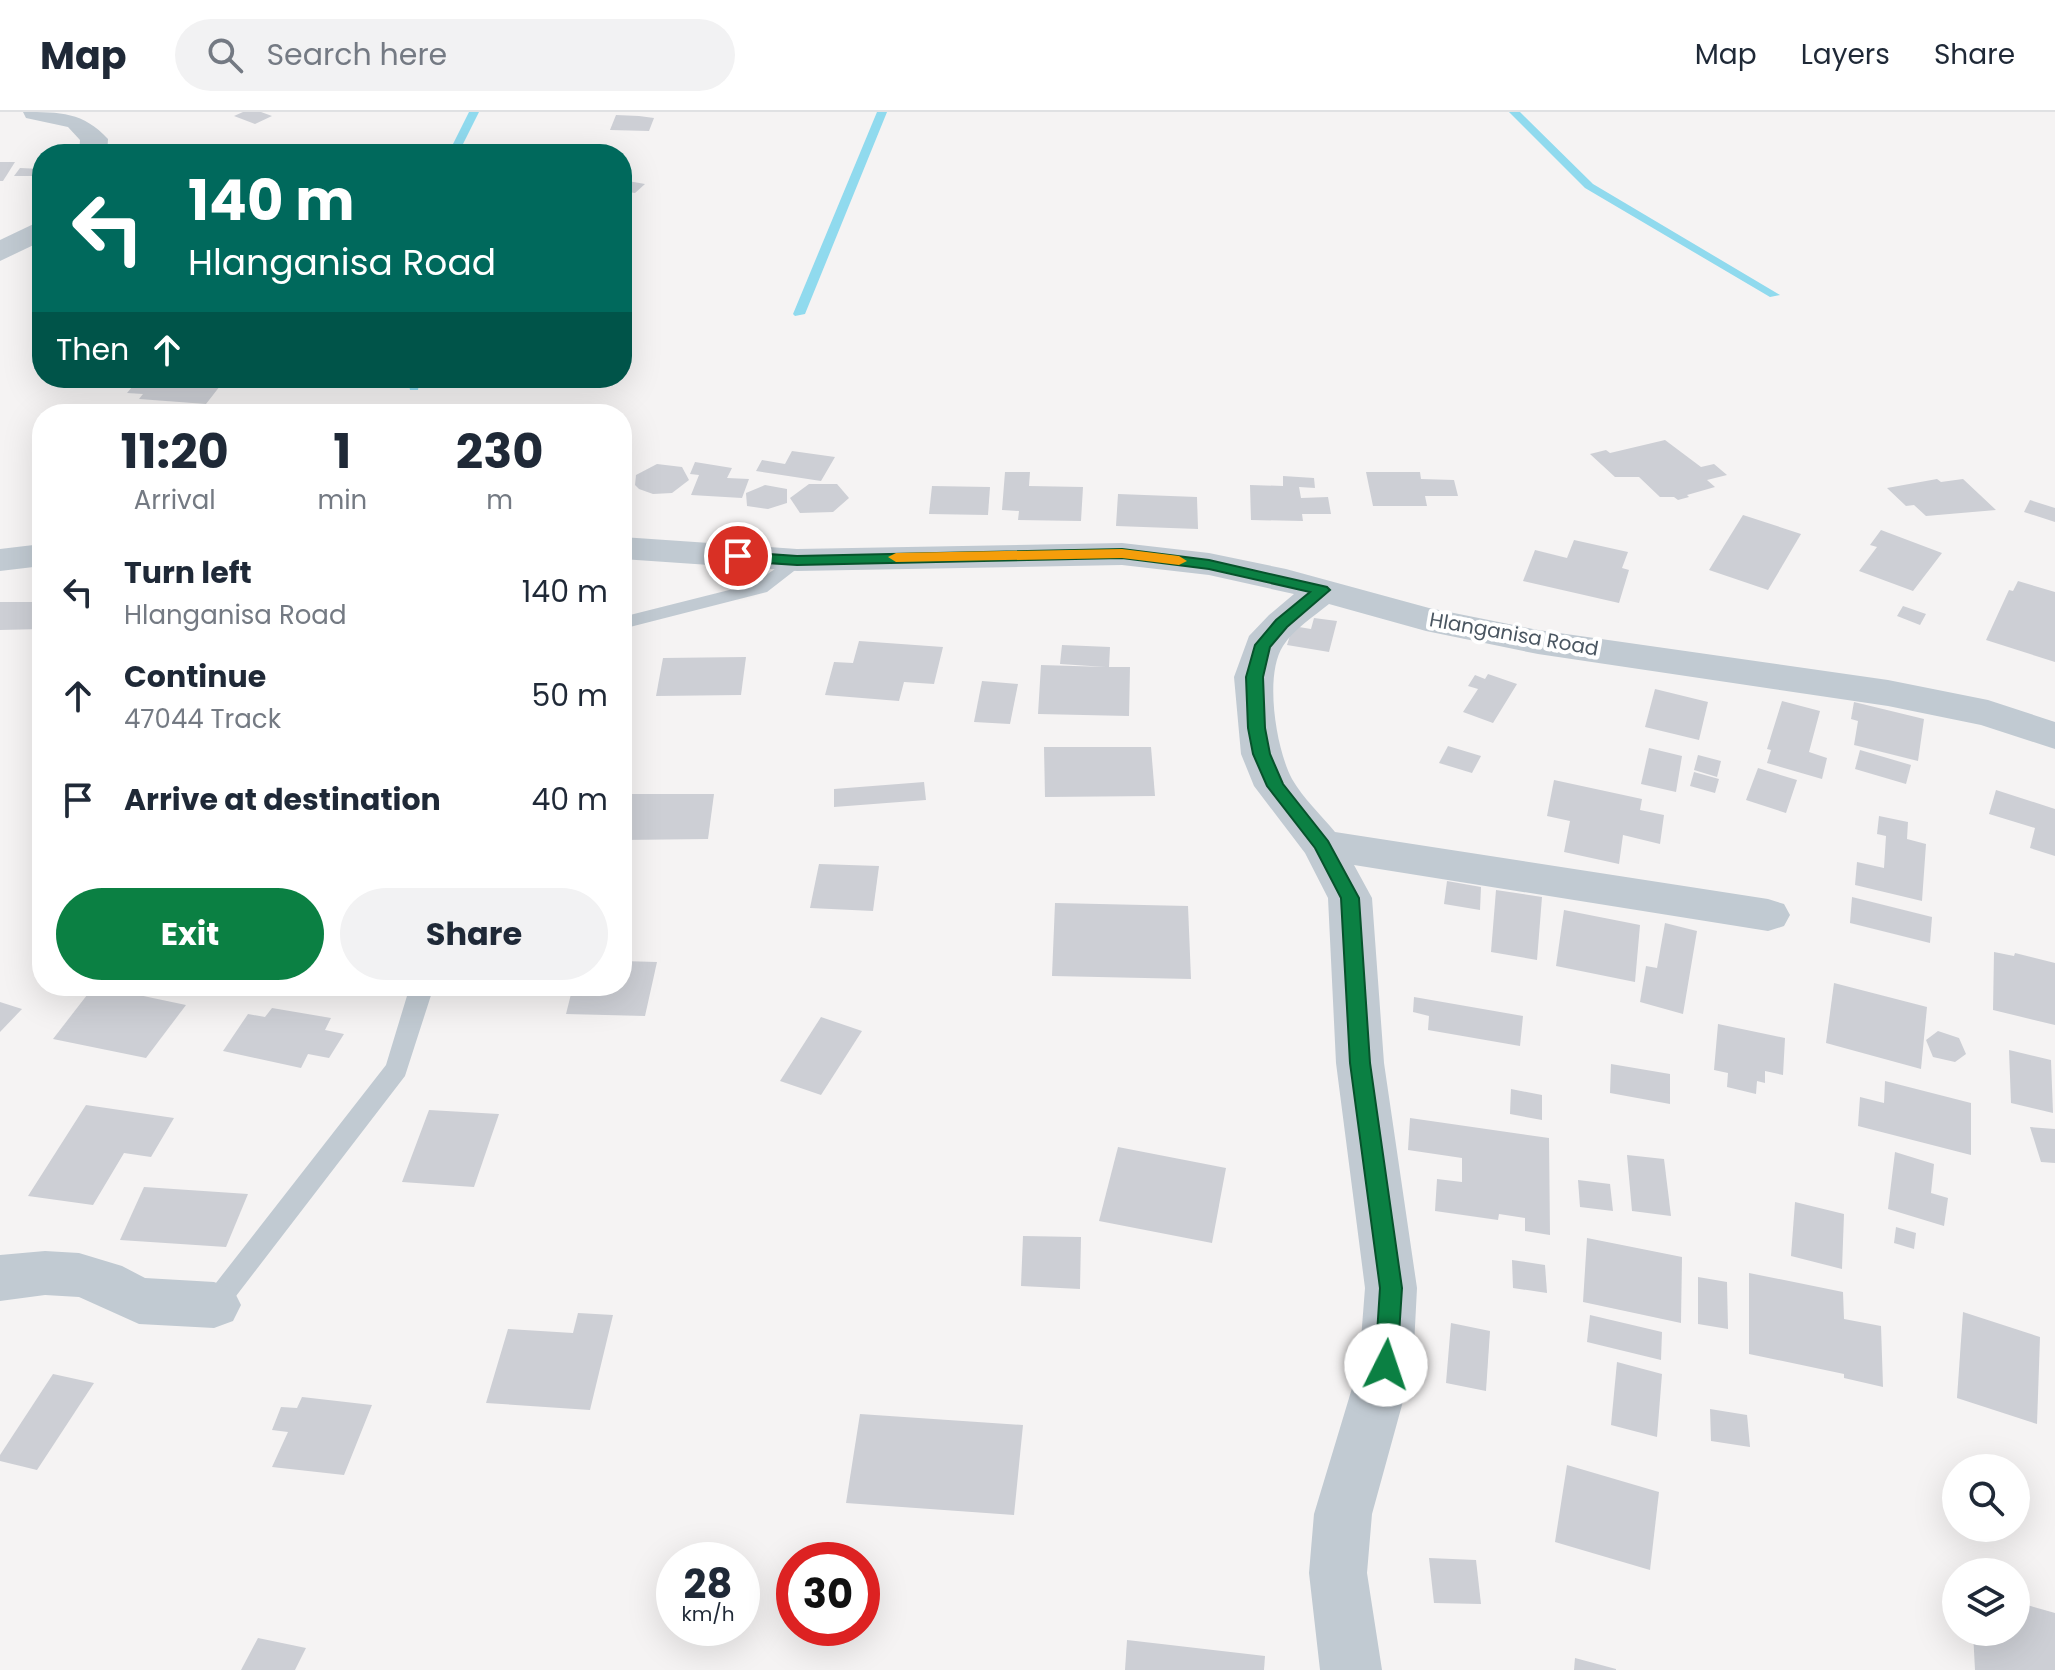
<!DOCTYPE html>
<style>
:root{--surface:#fff;--page:#f2f2f3;--text:#1f2937;--muted:#747a83;--line:#e0e1e3;--accent:#0b8043}
body{margin:0;font-family:Poppins,sans-serif;background:var(--page);color:var(--text);height:100vh;display:flex;flex-direction:column;font-size:30px;white-space:nowrap}
*{box-sizing:border-box;margin:0}
p{font-size:26px;color:var(--muted)}
.icon{flex:none;width:44px;height:44px;fill:none;stroke:currentColor;stroke-width:2;stroke-linecap:round;stroke-linejoin:round}
.map{position:relative;flex:1;overflow:hidden}
.details{position:absolute;left:32px;top:292px;width:600px;height:592px;display:flex;flex-direction:column;background:var(--surface);border-radius:32px;box-shadow:0 8px 32px #0002}
.details>*{flex:none}
.banner{position:absolute;left:32px;top:32px;width:600px;height:244px;border-radius:32px;box-shadow:0 8px 32px #0002;background:#00695c;color:#fff;overflow:hidden}
.buttons{position:absolute;left:1942px;top:1342px;display:grid;gap:16px}
.buttons a{display:grid;place-items:center;width:88px;height:88px;border-radius:50%;background:var(--surface);box-shadow:0 8px 32px #0002;font-size:40px}
.speed{position:absolute;left:656px;top:1430px;display:flex;gap:16px;font-size:40px;font-weight:700;text-align:center}
.speed>*{display:grid;place-content:center;width:104px;height:104px;border-radius:50%;background:var(--surface);box-shadow:0 8px 32px #0002;line-height:1}
.speed small{font-size:20px;font-weight:400}
.speed .limit{border:12px solid #d22;background:#fff;color:#111}
.pin{position:absolute;display:grid;place-items:center;width:68px;height:68px;color:#fff;margin:-34px;border:4px solid #fff;border-radius:50%;box-shadow:0 2px 8px #0007}
.me{position:absolute;width:88px;margin:-44px;rotate:4deg;stroke-linejoin:round;filter:drop-shadow(0 0 6px #0008)}
.turn{display:flex;align-items:center;gap:28px;height:168px;padding:0 24px;font-size:36px}
.turn .icon{width:104px;height:104px;stroke-width:2.5}
.turn b{display:block;font-size:56px;line-height:68px}
.then{display:flex;align-items:center;height:76px;padding:0 24px;background:#0003;gap:16px;font-size:30px}
.eta{display:flex;justify-content:space-evenly;align-items:center;height:136px;text-align:center}
.eta b{font-size:48px;font-weight:700;line-height:56px}
.button{display:flex;gap:16px;margin-top:auto;padding:16px 24px}
.button a{flex:1;height:92px;border-radius:48px;background:var(--accent);color:#fff;font-size:32px;font-weight:700;line-height:92px;text-align:center}
.button a+a{background:var(--page);color:var(--text)}
ul{padding:0;list-style:none}
li{display:flex;align-items:center;gap:24px;height:104px;padding:0 24px}
li div{flex:1}
li b{display:block;font-size:30px}
li em{font-style:normal}
header{display:flex;align-items:center;gap:48px;box-sizing:border-box;height:112px;padding:0 40px;background:var(--surface);border-bottom:2px solid var(--line)}
header strong{font-size:38px}
nav{display:flex;gap:44px;margin-inline-start:auto;font-size:28px}
.search{width:560px;height:72px;background:var(--page);display:flex;align-items:center;gap:20px;box-sizing:border-box;padding:0 28px;border-radius:44px;color:var(--muted);font-size:30px}
.map>svg:first-child{display:block}
</style>
<header>
<strong>Map</strong>
<div class="search"><svg class="icon" aria-label="search" viewBox="0 0 24 24"><circle cx="10" cy="10" r="6"/><path d="M15 15l6 6"/></svg>Search here</div>
<nav><a>Map</a><a>Layers</a><a>Share</a></nav>
</header>
<div class="map">
<svg width="2055" height="1558" viewBox="0 0 2055 1558">
<rect width="100%" height="100%" fill="#f5f3f3"/>
<g fill="none" stroke-linecap="round" stroke-linejoin="round">
<g fill="#90daee" fill-rule="evenodd">
<polygon points="469,0 479,0 458,42 448,42"/>
<polygon points="877,0 887,0 805,202 795,204 793,202"/>
<polygon points="1509,0 1520,0 1593,72 1780,183 1770,185 1585,76"/>
<polygon points="408,266 420,266 418,278 410,278"/>
</g>
</g>
<g fill="#cdcfd5">
<polygon points="243,0 261,0 272,4 255,12 234,4"/>
<polygon points="616,3 639,4 654,6 649,19 610,18"/>
<polygon points="0,50 15,50 3,69 0,69"/>
<polygon points="20,56 42,57 42,61 39,64 14,64"/>
<polygon points="628,69 645,72 635,81 622,79"/>
<polygon points="138,268 220,274 206,292 139,287 143,282 127,281"/>
<polygon points="1665,328 1701,355 1714,352 1727,363 1707,368 1715,375 1687,383 1689,385 1678,388 1674,385 1660,385 1639,365 1615,365 1590,342 1606,338 1610,341"/>
<polygon points="792,339 835,345 821,369 756,359 762,348 785,352"/>
<polygon points="695,350 732,356 727,366 749,367 742,386 691,383 699,363 690,362"/>
<polygon points="657,352 682,355 689,368 672,381 653,382 639,377 635,373 636,363"/>
<polygon points="1005,360 1030,360 1029,374 1083,375 1081,409 1018,408 1019,399 1002,398"/>
<polygon points="1366,360 1420,360 1421,367 1454,368 1458,384 1425,384 1427,394 1373,394"/>
<polygon points="1283,364 1314,366 1315,376 1299,375 1301,386 1328,385 1331,402 1302,402 1303,409 1251,408 1250,373 1283,374"/>
<polygon points="1937,367 1941,370 1963,367 1996,398 1926,404 1914,393 1906,394 1887,376"/>
<polygon points="809,372 837,372 849,386 833,400 800,401 790,386"/>
<polygon points="765,373 787,377 787,391 768,397 747,394 746,381"/>
<polygon points="932,374 990,375 988,403 929,402"/>
<polygon points="1118,382 1197,385 1198,417 1116,414"/>
<polygon points="2030,388 2055,396 2055,410 2024,400"/>
<polygon points="1743,403 1801,422 1768,478 1709,458"/>
<polygon points="1881,418 1942,441 1913,479 1859,459 1877,435 1870,433"/>
<polygon points="1574,428 1628,440 1622,456 1629,458 1619,491 1523,469 1535,438 1567,446"/>
<polygon points="2018,469 2055,480 2055,550 1986,528 2009,478 2013,479"/>
<polygon points="0,490 42,490 42,517 0,518"/>
<polygon points="1903,494 1926,502 1920,513 1897,504"/>
<polygon points="1314,506 1337,509 1329,540 1287,533 1293,514 1311,517"/>
<polygon points="859,529 943,535 934,572 904,570 899,589 825,583 834,550 853,551"/>
<polygon points="1062,533 1110,535 1109,555 1130,555 1129,604 1038,602 1041,553 1106,555 1060,552"/>
<polygon points="746,545 741,583 656,584 663,546"/>
<polygon points="1488,562 1517,572 1493,611 1463,600 1478,577 1468,574 1475,563 1485,567"/>
<polygon points="982,569 1018,572 1010,612 974,610"/>
<polygon points="1655,577 1708,590 1699,628 1645,615"/>
<polygon points="1782,589 1820,599 1809,640 1827,646 1822,667 1767,651 1771,638 1767,637"/>
<polygon points="1854,590 1924,607 1918,649 1854,633 1858,609 1851,607"/>
<polygon points="1448,634 1481,644 1472,661 1439,651"/>
<polygon points="1044,635 1151,635 1155,684 1045,685"/>
<polygon points="1649,636 1682,644 1676,680 1641,672"/>
<polygon points="1860,638 1911,653 1906,672 1855,657"/>
<polygon points="1698,643 1721,649 1717,665 1694,658"/>
<polygon points="1758,656 1797,668 1786,701 1746,688"/>
<polygon points="1694,660 1719,667 1715,681 1690,674"/>
<polygon points="1554,668 1642,687 1640,698 1664,703 1660,732 1623,723 1619,752 1564,740 1570,709 1547,704"/>
<polygon points="924,670 926,688 834,695 834,677"/>
<polygon points="1996,678 2055,697 2055,744 2030,736 2035,716 1989,702"/>
<polygon points="622,682 714,682 708,727 622,728"/>
<polygon points="1879,704 1908,710 1907,727 1926,732 1922,789 1855,773 1857,750 1884,756 1886,724 1877,722"/>
<polygon points="819,752 879,754 873,799 810,796"/>
<polygon points="1447,769 1481,775 1480,798 1444,792"/>
<polygon points="1496,778 1542,785 1537,848 1491,840"/>
<polygon points="1852,785 1932,805 1930,831 1850,811"/>
<polygon points="1055,791 1188,794 1191,867 1052,864"/>
<polygon points="1564,798 1640,813 1635,870 1556,854"/>
<polygon points="1665,811 1697,819 1683,902 1640,890 1646,854 1657,856"/>
<polygon points="1994,840 2014,844 2015,841 2055,851 2055,913 1993,898"/>
<polygon points="622,849 657,850 645,904 566,902 573,874 622,874"/>
<polygon points="1834,871 1927,895 1921,957 1826,931"/>
<polygon points="94,874 96,874 186,893 146,946 53,927"/>
<polygon points="1414,885 1523,904 1520,934 1428,918 1429,904 1413,900"/>
<polygon points="0,890 22,897 0,920"/>
<polygon points="272,896 331,906 325,918 344,922 329,946 308,942 301,956 223,939 248,902 265,905"/>
<polygon points="821,905 862,919 821,983 780,969"/>
<polygon points="1718,912 1785,926 1783,963 1765,959 1765,971 1757,969 1756,982 1727,975 1728,961 1714,958"/>
<polygon points="1938,919 1959,926 1966,942 1955,950 1933,945 1926,928"/>
<polygon points="2009,938 2051,948 2053,1001 2011,991"/>
<polygon points="1611,952 1670,962 1670,992 1610,981"/>
<polygon points="1885,969 1971,991 1971,1043 1858,1014 1860,985 1884,991"/>
<polygon points="1511,977 1542,983 1542,1008 1510,1002"/>
<polygon points="86,993 174,1006 151,1045 124,1041 93,1093 28,1084"/>
<polygon points="429,998 499,1002 474,1075 402,1070"/>
<polygon points="1410,1006 1549,1026 1550,1123 1525,1119 1525,1106 1499,1102 1498,1108 1435,1099 1437,1067 1462,1070 1462,1046 1408,1038"/>
<polygon points="2030,1015 2055,1017 2055,1051 2041,1050"/>
<polygon points="1118,1035 1226,1056 1212,1131 1099,1109"/>
<polygon points="1895,1040 1934,1052 1931,1081 1948,1086 1944,1114 1888,1097"/>
<polygon points="1627,1043 1664,1047 1671,1104 1632,1099"/>
<polygon points="1578,1068 1610,1072 1613,1099 1580,1095"/>
<polygon points="144,1075 248,1082 226,1135 120,1128"/>
<polygon points="1795,1090 1844,1102 1842,1157 1791,1144"/>
<polygon points="1896,1115 1916,1121 1914,1137 1894,1131"/>
<polygon points="1023,1124 1081,1125 1080,1177 1021,1174"/>
<polygon points="1587,1126 1682,1145 1681,1211 1583,1190"/>
<polygon points="1512,1148 1545,1153 1547,1181 1513,1176"/>
<polygon points="1749,1161 1843,1180 1844,1207 1881,1214 1883,1275 1844,1266 1844,1262 1749,1242"/>
<polygon points="1698,1165 1727,1170 1728,1217 1698,1212"/>
<polygon points="1963,1200 2040,1225 2037,1312 1957,1286"/>
<polygon points="578,1201 613,1203 590,1298 486,1291 508,1217 573,1221"/>
<polygon points="1590,1203 1662,1220 1661,1248 1587,1230"/>
<polygon points="1451,1211 1490,1219 1486,1279 1446,1271"/>
<polygon points="1617,1250 1662,1262 1657,1325 1611,1313"/>
<polygon points="53,1262 94,1271 37,1358 0,1349 0,1343"/>
<polygon points="302,1285 372,1293 344,1363 272,1355 288,1320 272,1318 281,1295 297,1296"/>
<polygon points="1710,1297 1747,1303 1750,1335 1711,1329"/>
<polygon points="860,1302 1023,1313 1014,1403 846,1391"/>
<polygon points="1567,1353 1659,1380 1650,1458 1555,1430"/>
<polygon points="1429,1446 1476,1448 1481,1492 1434,1491"/>
<polygon points="2016,1490 2055,1501 2055,1558 1975,1558 1973,1520 2016,1520"/>
<polygon points="258,1526 306,1536 295,1558 241,1558"/>
<polygon points="1127,1528 1265,1544 1264,1558 1125,1558"/>
<polygon points="1575,1546 1616,1557 1616,1558 1574,1558"/>
</g>
<g fill="none" stroke-linecap="round" stroke-linejoin="round">
<g fill="#c1cad2" fill-rule="evenodd">
<polygon points="797,442 806,448 803,452 767,480 622,517 622,505 753,472"/>
<polygon points="410,874 434,874 405,964 223,1201 214,1205 205,1201 201,1193 205,1185 386,953"/>
</g>
<g fill="#c1cad2" fill-rule="evenodd">
<path d="M23 0C61 0 83 0 108 27L107 42H79L80 28 68 15 26 6Z"/>
<polygon points="42,108 42,129 0,149 0,128"/>
<path d="M622 425 797 437 1122 431 1209 441 1286 457 1429 496 1538 518 1888 568 1988 588 2055 610V637L1981 613 1888 594 1538 542 1426 519 1329 492C1313 505 1294 517 1283 534 1264 563 1276 637 1292 667 1303 686 1321 703 1335 720L1768 787 1784 792 1790 803 1784 814 1768 819 1354 753 1372 786 1384 951 1417 1176 1413 1253 1372 1402 1367 1461 1382 1558H1320L1309 1461 1314 1402 1359 1253 1365 1176 1336 951 1328 786 1305 741 1254 674 1241 642 1234 565 1249 524 1269 503 1294 482 1209 463 1122 453 797 459 622 447Z"/>
<polygon points="42,432 42,454 0,459 0,437"/>
<polygon points="45,1139 79,1141 122,1154 145,1166 214,1170 233,1177 241,1193 233,1209 214,1216 139,1212 79,1185 45,1183 0,1189 0,1143"/>
</g>
</g>
<polygon fill="#0b8043" stroke="#07532c" stroke-width="2" points="1122,437 1209,448 1327,475 1330,478 1287,515 1270,535 1263,565 1265,616 1270,642 1283,672 1328,729 1359,786 1370,951 1402,1176 1397,1253 1394,1260 1386,1263 1378,1260 1375,1253 1380,1176 1350,951 1341,786 1315,736 1267,674 1253,642 1248,616 1246,565 1255,533 1276,508 1310,480 1209,457 1122,446 797,453 738,449 731,444 738,440 797,444"/>
<polygon fill="#f59e0b" points="1122,437 1179,444 1187,449 1179,453 1122,446 896,450 888,445 896,441"/>
<g text-anchor="middle" stroke-width="8" stroke-linejoin="round" paint-order="stroke">
<g font-size="20" fill="#4a5661" stroke="#fff">
<text transform="translate(1514 522) rotate(10)" y="7">Hlanganisa Road</text>
</g>
</g>
</svg>
<div class="buttons">
<a><svg class="icon" aria-label="search" viewBox="0 0 24 24"><circle cx="10" cy="10" r="6"/><path d="M15 15l6 6"/></svg></a>
<a><svg class="icon" aria-label="layers" viewBox="0 0 24 24"><path d="M12 4l9 5-9 5-9-5zM3 14l9 5 9-5"/></svg></a>
</div>
<div class="speed"><div>28<small>km/h</small></div><div class="limit">30</div></div>
<div class="pin" style="left:738px;top:444px;background:#d93025"><svg class="icon" aria-label="arrive" viewBox="0 0 24 24"><path d="M6 21V4h12l-3 4 3 4H6"/></svg></div>
<svg class="me" style="left:1386px;top:1253px" viewBox="-20 -20 40 40"><circle r="19" fill="#fff"/><path d="M0-13L10 11 0 6-10 11z" fill="#0b8043"/></svg>
<div class="banner">
<div class="turn"><svg class="icon" aria-label="left" viewBox="0 0 24 24"><path d="M17 20v-9H6M10 6l-5 5 5 5"/></svg><div><b>140 m</b>Hlanganisa Road</div></div>
<div class="then">Then<svg class="icon" aria-label="ahead" viewBox="0 0 24 24"><path d="M12 20V5M6 11l6-6 6 6"/></svg></div>
</div>
<section class="details">
<div class="eta">
<div><b>11:20</b><p>Arrival</p></div>
<div><b>1</b><p>min</p></div>
<div><b>230</b><p>m</p></div>
</div>
<ul>
<li><svg class="icon" aria-label="left" viewBox="0 0 24 24"><path d="M17 20v-9H6M10 6l-5 5 5 5"/></svg><div><b>Turn left</b><p>Hlanganisa Road</p></div><em>140 m</em></li>
<li><svg class="icon" aria-label="ahead" viewBox="0 0 24 24"><path d="M12 20V5M6 11l6-6 6 6"/></svg><div><b>Continue</b><p>47044 Track</p></div><em>50 m</em></li>
<li><svg class="icon" aria-label="arrive" viewBox="0 0 24 24"><path d="M6 21V4h12l-3 4 3 4H6"/></svg><div><b>Arrive at destination</b></div><em>40 m</em></li>
</ul>
<div class="button"><a>Exit</a><a>Share</a></div>
</section>
</div>
